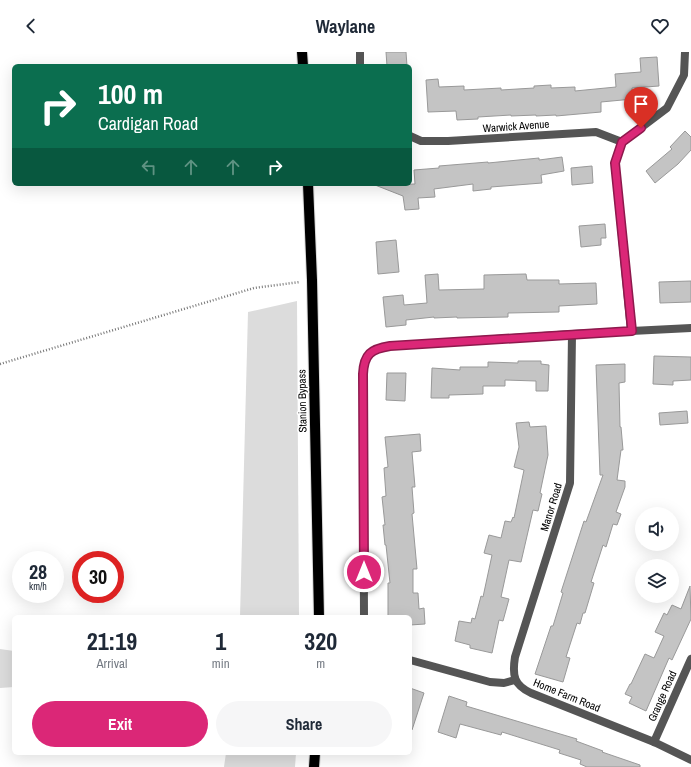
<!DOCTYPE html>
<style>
:root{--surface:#fff;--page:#f6f6f7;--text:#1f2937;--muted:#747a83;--accent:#db2777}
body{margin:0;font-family:"Archivo Narrow",sans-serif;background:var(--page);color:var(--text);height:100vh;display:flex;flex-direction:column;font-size:15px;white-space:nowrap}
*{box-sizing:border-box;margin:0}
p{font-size:13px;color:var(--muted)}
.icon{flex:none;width:22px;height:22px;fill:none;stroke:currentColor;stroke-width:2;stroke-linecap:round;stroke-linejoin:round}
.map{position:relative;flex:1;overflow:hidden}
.details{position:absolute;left:12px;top:563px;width:400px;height:140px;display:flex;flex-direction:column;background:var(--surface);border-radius:6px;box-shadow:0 4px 16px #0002}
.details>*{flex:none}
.banner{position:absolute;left:12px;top:12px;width:400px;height:122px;border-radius:6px;box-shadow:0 4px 16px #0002;background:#0b6e4f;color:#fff;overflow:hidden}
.tools{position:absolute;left:635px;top:455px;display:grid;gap:8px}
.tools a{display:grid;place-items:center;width:44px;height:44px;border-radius:50%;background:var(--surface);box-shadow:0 4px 16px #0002;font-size:20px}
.speed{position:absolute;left:12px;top:499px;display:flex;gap:8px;font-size:20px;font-weight:700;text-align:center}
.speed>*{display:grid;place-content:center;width:52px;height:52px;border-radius:50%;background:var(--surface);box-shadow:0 4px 16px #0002;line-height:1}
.speed small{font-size:10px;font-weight:400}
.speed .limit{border:6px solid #d22;background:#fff;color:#111}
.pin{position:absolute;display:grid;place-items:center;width:34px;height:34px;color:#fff;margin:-41px -17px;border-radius:50% 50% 50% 0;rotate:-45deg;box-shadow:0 0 4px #0007}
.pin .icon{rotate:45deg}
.me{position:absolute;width:44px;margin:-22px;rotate:0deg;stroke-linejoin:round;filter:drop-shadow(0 0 3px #0008)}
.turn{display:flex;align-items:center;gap:14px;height:84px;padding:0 20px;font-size:18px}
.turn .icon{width:52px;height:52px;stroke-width:2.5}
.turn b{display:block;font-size:28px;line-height:34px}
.lanes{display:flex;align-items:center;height:38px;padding:0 20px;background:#0003;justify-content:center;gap:20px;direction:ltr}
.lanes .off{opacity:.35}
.eta{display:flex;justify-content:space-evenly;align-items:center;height:68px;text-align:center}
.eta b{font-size:24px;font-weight:700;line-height:28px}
.cta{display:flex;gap:8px;margin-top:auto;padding:8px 20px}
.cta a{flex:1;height:46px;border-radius:24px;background:var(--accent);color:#fff;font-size:16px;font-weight:700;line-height:46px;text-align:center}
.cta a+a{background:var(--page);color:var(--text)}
header{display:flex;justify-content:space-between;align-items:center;height:52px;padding:0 20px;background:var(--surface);font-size:18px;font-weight:700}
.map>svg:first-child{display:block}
</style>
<header><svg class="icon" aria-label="back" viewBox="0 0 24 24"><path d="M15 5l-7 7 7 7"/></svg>Waylane<svg class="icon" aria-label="heart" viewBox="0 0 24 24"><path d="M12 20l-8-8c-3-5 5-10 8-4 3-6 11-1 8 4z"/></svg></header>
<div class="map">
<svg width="691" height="715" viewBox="0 0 691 715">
<rect width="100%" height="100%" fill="#fff"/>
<g fill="#dcdcdc">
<polygon points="297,249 299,565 240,565 248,260"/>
<polygon points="0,597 14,599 14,635 0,636"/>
<polygon points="226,701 296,701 295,715 224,715"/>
</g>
<g fill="#c4c4c4" stroke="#999">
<polygon points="386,0 406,0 407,14 387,14"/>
<polygon points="657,5 659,34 632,36 633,47 601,50 601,60 556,64 556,63 536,64 536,63 511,64 511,63 478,65 478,67 457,68 456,59 428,60 426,28 438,27 439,35 464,34 464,38 501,36 501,38 534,36 534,34 551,33 551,36 575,35 575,39 616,35 615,22 641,20 640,6"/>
<polygon points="685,79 691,85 691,98 678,112 655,131 646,119 672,97 670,95"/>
<polygon points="562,105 564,119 541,123 542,131 491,135 491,137 473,139 473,132 434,137 435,145 418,146 419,157 405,158 403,144 375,133 415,132 414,118 439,116 439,114 488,110 488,111 539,106 539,108"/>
<polygon points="592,114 593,131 572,133 571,116"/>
<polygon points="605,172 606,186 601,186 601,193 581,195 579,174"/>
<polygon points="396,188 399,220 378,222 376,190"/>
<polygon points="438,222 439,238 484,237 484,223 526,222 527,228 559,228 559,232 596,231 597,252 559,254 559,260 508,261 508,265 457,266 457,265 434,266 434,265 406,268 406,273 386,275 383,245 403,243 404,253 427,251 425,223"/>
<polygon points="691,229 691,250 660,251 659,230"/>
<polygon points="654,304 691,305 691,328 673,329 673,333 653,332"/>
<polygon points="518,309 541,309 541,312 549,313 548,339 536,339 536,329 505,328 505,334 483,334 483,342 449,343 449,346 431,346 432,316 460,318 460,315 488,315 488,310 518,311"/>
<polygon points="625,312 625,330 619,331 620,375 621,375 623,398 621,398 617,428 625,429 625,435 616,460 621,462 617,473 613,472 606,495 603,493 591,530 594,531 585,561 583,561 580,572 577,571 566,605 570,606 563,630 535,622 551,574 553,574 563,541 561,540 584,469 586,470 603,423 600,423 596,313"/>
<polygon points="387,321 406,321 405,349 386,348"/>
<polygon points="687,359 688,371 660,373 659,361"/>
<polygon points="529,370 530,375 546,374 548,403 540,441 542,442 538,459 533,458 521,510 509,508 501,545 509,547 503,569 499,568 492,601 470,596 470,593 455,589 459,569 471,571 472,566 475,567 481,544 483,545 492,503 484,501 489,483 501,486 505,469 511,470 513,465 514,466 524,418 514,415 519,395 516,371"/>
<polygon points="420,382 421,399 412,400 415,435 412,435 414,461 412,462 417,517 413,517 413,541 418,541 419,557 424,556 425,572 410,573 410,565 388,565 388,531 390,531 386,493 385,493 383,473 385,473 382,445 386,444 384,416 388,415 385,385"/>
<polygon points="690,534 691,567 672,608 669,606 646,659 629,651 632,645 625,642 630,632 631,632 645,602 654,606 664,584 655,580 664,561 667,563 672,553 681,557"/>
<polygon points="410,636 424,641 412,678 410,678"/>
<polygon points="449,644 467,650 466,654 577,687 576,689 603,699 602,700 640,713 640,715 587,715 580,712 581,708 559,701 560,698 502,680 501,683 460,672 456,686 438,680"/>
</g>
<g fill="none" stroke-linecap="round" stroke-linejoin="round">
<g stroke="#dbdbdb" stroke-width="12">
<g id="primary">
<polyline points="302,0 303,14"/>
<polyline points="308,132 312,228 319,565"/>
<polyline points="314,715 315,701"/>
</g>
</g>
<polyline stroke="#777" stroke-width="2.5" stroke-dasharray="1 2" stroke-linecap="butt" points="0,312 254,236 300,230"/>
<g stroke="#555" stroke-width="8">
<polyline points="360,0 360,14"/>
<polyline points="410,84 421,89 448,89 596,80 622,90"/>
<polyline points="631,279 615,111 622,90 667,56 684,23 685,0"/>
<path d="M572 282 570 431 515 605C512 624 514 633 531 641L654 690 691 708"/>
<path d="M364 565 363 322C364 302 371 297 390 294L572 282 691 276"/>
<polyline points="410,608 490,630 504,631 515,628"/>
<polyline points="654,690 691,607"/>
</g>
<use href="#primary" stroke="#000" stroke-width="10"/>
</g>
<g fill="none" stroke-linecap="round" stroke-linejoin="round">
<g stroke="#8e194d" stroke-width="10">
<path id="route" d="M364 520 363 322C364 302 371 297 390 294L632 279 615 111 622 90 641 76"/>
</g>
<use href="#route" stroke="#db2777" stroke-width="7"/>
</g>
<g text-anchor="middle" stroke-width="3" stroke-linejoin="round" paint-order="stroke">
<g font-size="11" fill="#000" stroke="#fff">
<text transform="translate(516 74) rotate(-4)" y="4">Warwick Avenue</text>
<text transform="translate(302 349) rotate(-91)" y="4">Stanion Bypass</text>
<text transform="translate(551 455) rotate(-73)" y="4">Manor Road</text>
<text transform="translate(567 643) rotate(22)" y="4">Home Farm Road</text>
<text transform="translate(662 644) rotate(-66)" y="4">Grange Road</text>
</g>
</g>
</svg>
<div class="tools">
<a><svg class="icon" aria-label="sound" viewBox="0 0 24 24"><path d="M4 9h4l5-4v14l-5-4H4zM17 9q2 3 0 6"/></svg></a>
<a><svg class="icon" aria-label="layers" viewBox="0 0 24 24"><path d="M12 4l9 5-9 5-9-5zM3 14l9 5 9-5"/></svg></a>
</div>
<div class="speed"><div>28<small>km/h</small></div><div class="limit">30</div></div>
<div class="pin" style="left:641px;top:76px;background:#d93025"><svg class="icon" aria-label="arrive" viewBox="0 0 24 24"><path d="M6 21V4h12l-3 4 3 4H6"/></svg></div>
<svg class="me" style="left:364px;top:520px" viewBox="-20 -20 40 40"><circle r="17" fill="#db2777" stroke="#fff" stroke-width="3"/><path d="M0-11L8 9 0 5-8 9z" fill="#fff"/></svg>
<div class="banner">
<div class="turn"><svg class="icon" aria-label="right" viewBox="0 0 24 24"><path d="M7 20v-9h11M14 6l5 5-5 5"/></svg><div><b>100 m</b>Cardigan Road</div></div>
<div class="lanes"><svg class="icon off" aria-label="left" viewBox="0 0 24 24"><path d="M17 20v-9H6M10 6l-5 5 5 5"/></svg><svg class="icon off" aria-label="ahead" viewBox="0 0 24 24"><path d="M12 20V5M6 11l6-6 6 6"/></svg><svg class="icon off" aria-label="ahead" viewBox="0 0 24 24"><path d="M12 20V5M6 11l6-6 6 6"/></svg><svg class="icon" aria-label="right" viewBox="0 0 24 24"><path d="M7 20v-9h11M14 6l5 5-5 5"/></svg></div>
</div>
<section class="details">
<div class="eta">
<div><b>21:19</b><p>Arrival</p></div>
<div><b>1</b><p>min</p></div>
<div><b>320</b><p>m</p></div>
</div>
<div class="cta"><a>Exit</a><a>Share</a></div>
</section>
</div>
